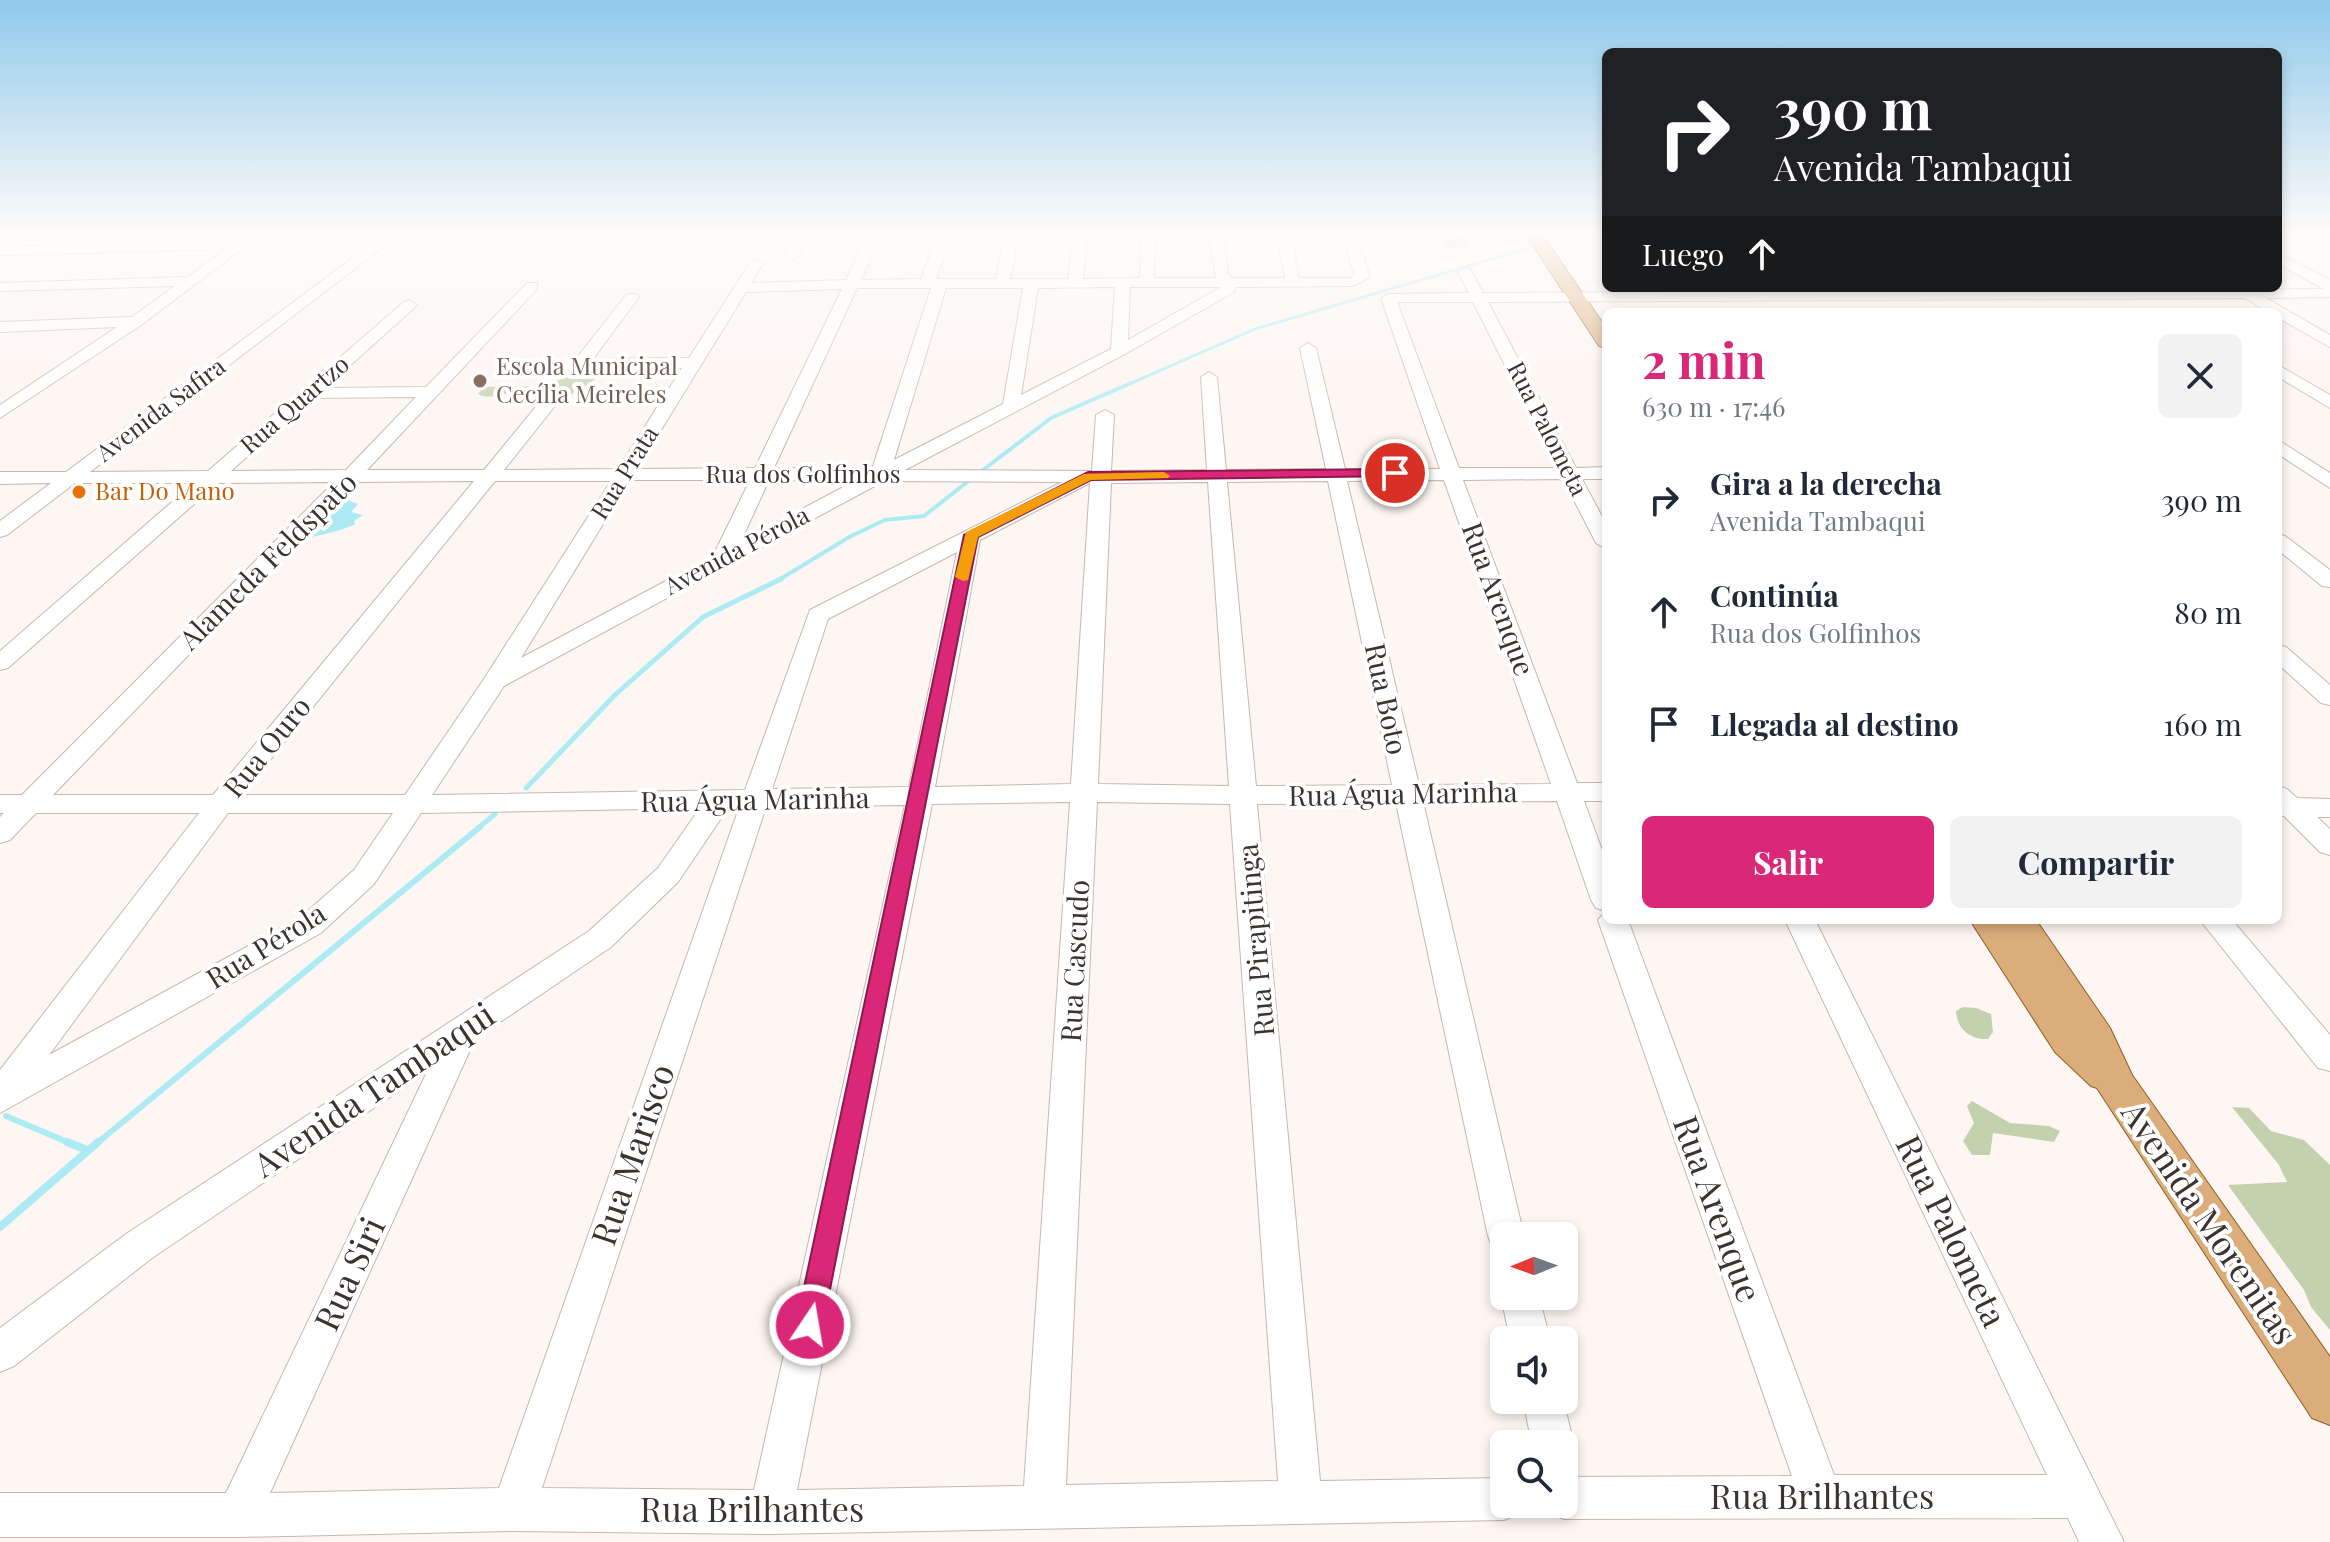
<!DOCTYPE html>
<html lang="es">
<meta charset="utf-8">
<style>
:root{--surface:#fff;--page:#f2f2f3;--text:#1f2937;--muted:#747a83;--accent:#db2777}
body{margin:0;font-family:"Playfair Display",serif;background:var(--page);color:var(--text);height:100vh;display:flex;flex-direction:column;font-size:30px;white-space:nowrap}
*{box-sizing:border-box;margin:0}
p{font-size:26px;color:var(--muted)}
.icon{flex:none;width:44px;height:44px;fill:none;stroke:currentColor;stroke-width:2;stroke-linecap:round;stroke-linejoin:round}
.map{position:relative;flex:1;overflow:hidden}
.panel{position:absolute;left:1602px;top:308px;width:680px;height:616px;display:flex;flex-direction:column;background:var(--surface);border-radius:12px;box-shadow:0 4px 12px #0003}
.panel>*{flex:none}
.hud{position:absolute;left:1602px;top:48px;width:680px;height:244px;border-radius:12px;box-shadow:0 4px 12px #0003;background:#202124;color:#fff;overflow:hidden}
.needle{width:52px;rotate:269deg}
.controls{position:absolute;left:1490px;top:1222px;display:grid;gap:16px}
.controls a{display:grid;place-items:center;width:88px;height:88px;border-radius:12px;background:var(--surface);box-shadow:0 4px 12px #0003;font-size:40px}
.pin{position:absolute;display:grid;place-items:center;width:68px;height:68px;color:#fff;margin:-34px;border:4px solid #fff;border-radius:50%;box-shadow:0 2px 8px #0007}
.me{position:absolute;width:88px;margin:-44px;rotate:12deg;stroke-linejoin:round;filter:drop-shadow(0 0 6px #0008)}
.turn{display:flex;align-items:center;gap:28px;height:168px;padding:0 40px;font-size:36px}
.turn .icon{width:104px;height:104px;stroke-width:2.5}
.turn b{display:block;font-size:56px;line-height:68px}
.then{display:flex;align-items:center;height:76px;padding:0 40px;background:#0003;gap:16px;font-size:30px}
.round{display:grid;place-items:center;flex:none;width:84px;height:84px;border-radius:12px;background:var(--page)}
.headline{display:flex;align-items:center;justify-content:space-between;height:136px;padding:0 40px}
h1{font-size:48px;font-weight:700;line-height:60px;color:var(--accent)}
.action{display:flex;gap:16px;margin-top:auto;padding:16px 40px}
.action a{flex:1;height:92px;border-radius:12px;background:var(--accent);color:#fff;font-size:32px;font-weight:700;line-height:92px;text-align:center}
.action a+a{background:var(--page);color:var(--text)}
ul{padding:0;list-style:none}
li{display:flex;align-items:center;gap:24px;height:112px;padding:0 40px}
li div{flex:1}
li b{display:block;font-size:30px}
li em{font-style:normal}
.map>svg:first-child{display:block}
</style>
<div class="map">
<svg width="2330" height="1542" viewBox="0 0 2330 1542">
<rect width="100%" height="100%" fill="#fdf6f2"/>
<g fill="#c4d1ae">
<polygon points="1376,230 1451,230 1462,234 1472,244 1449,249 1441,245 1442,234 1415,232 1413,242"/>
<path d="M586 376 595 379C576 394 538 415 518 392 504 392 489 401 478 394L483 387 546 386 566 377Z"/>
<path d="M1963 1007 1976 1008 1991 1014 1993 1032 1988 1039C1970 1040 1957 1029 1956 1011Z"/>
<polygon points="1972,1101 2010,1123 2049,1126 2060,1131 2054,1142 1993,1133 1990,1155 1972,1155 1963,1141 1974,1123 1967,1106"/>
<polygon points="2232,1107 2249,1108 2271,1131 2304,1140 2330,1165 2330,1330 2311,1307 2304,1290 2228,1185 2287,1182 2279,1165"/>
</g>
<g fill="#acebf3">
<path d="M670 387V395C655 400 633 404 617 401L614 395 617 391 611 390Z"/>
<path d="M347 500 358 504 351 512 363 515 354 521 355 524C348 529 309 539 300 538L308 523 321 518C328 506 332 501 347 500Z"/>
</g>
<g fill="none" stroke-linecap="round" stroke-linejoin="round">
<polyline stroke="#acebf3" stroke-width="3" points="1127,385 1255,329 1529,248"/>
<g stroke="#acebf3" stroke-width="4">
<polyline points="983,470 1051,418 1131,383"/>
<polyline points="777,581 851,536 885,520 924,516 971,479"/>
</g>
<g stroke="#acebf3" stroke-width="5">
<polyline points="526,788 616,694 703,617 781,579"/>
<polyline points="477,829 495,814"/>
</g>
<g stroke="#acebf3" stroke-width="6">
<polyline points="6,1116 72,1144"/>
<polyline points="96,1144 480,827"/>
</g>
<g stroke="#acebf3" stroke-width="8">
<polyline points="67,1142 87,1150"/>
<polyline points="0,1227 98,1142"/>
</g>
<g stroke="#c8b7ae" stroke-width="2">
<g id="minor">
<polygon points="252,230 267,230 141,325 0,418 0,405 117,327 0,332 0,322 132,317 175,286 0,291 0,283 188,277 226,249 0,255 0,247 238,240"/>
<path d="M390 230H405L90 472 208 471 404 302 409 300 417 305 414 308 325 388 426 387 527 283H537V289L367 470H484L539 403 545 402 554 407 504 470 618 469 682 368H575L573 364 575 360 627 294H637L639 297 593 359 689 358 751 261 756 260 763 264 751 283 846 280 870 230H884L861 280 921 279 940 230H954L936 279H996L1006 230H1020L1010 279H1068L1074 230H1088L1083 279 1140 278 1141 230H1155L1154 278H1216L1208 230H1222L1228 274 1232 278H1285L1276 230H1290L1299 278H1350L1355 275 1340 230H1354L1370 277 1353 286 1236 287 1234 292 1125 354 905 470 1092 471 1096 415 1105 410 1114 415 1111 471 1207 470 1201 377 1209 372 1217 377 1226 470 1326 469 1300 348 1308 343 1316 348 1345 469H1440L1381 298 1388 294 1469 293 1458 272 1465 268 1470 269 1483 293 2324 289 2278 264V254L2330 280V297L2266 298 2330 335V347L2278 318V312H2268L2245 298 1488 302 1576 468 1606 467V479H1582L1606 524V549L1596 543 1563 479 1463 480 1577 783H1606V801H1584L1606 861V911L1596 908 1591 900 1557 801 1423 802 1524 1236H1504V1252L1493 1248 1488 1236 1396 803 1257 804 1320 1481 1504 1478V1504H1523L1519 1514 1504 1520 771 1534 513 1531 238 1537H0V1493H226L427 1072 152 1258 14 1366 0 1372V1328L126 1234 589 931 658 868 700 808 421 813 374 884 321 933 0 1113V1070L199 813H36L10 840 0 843V817L4 813H0V795H22L334 482 218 483 8 668 0 670V651L194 483H75L7 535 0 537V521L51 483 0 484V472H66ZM1115 287 1111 349 1021 395 1038 288ZM1130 287H1221L1128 340ZM857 288H931L872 469 774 468ZM946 288H1023L1003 404 894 460ZM842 289 755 468 637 469 746 292ZM1397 302H1473L1557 468H1459ZM416 397 346 470 231 471 313 398ZM630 480H750L713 556 521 658ZM769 480 855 481 741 541ZM1444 480 1551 784 1419 785 1347 481ZM474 481 213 795H53L356 482ZM495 481H611L482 682 405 795H242ZM884 481 1062 482 810 610 745 790 432 795 504 686ZM1328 481 1392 785 1256 786 1227 482ZM1208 482 1229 786 1098 784 1111 483ZM1090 483 1071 784 935 787 980 540ZM957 552 909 787 772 789 828 619ZM1070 802 1024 1486 797 1490 932 804ZM1097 802 1230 804 1278 1481 1066 1485ZM905 805 754 1490 542 1488 766 807ZM728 808H739L499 1488 270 1493 475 1039 611 947 678 882ZM228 813H393L354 870 301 917 49 1055Z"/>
<polygon points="796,230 810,230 800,255 793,259 786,255"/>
<polygon points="2305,230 2322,230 2330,234 2330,243"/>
<polygon points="2278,365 2330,395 2330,408 2278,377"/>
<polygon points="2278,440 2330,473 2330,488 2278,454"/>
<polygon points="2278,534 2285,536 2330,570 2330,587 2322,586 2278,550"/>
<polygon points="2278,645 2286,647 2330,685 2330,705 2321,703 2278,664"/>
<polygon points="2278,786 2287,789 2297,798 2330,799 2330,817 2317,817 2330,829 2330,855 2320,852 2284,816 2278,815"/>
<polygon points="1606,911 1606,920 1628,920 1834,1475 2047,1475 1785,920 1815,920 2124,1542 2079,1542 2068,1518 1564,1519 1549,1513 1545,1504 1564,1504 1564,1477 1792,1476 1598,920"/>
<polygon points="2200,920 2232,920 2330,1035 2330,1071 2318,1068"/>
<polygon points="1504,1289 1504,1296 1539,1296 1550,1340 1510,1340 1501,1296"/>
<polygon points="1523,1400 1563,1400 1574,1444 1568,1459 1564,1460 1564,1444 1532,1444"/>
</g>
</g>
<g stroke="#925f26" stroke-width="2">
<g id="major">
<polygon points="1523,230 1539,230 1606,328 1606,348 1599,346"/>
<polygon points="1970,920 2036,920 2110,1028 2132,1075 2330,1357 2330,1425 2312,1418 2097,1088 2091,1086 2055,1052"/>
</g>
</g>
<use href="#minor" fill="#fff" fill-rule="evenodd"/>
<use href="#major" fill="#daad7a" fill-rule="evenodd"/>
</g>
<linearGradient id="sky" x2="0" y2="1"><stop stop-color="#90caec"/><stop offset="0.52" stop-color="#fefbf9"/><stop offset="1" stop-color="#fefbf9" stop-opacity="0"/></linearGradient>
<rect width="2330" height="446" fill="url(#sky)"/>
<polygon fill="#db2777" stroke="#8e194d" stroke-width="2" points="1395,469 1402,473 1400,476 1091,480 978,537 823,1325 819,1335 810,1339 800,1335 796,1325 964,535 1088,472"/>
<polygon fill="#f59e0b" points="1164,472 1170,476 1168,478 1091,480 978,537 968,580 963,581 955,577 966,532 1084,474"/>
<circle fill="#8d6e63" stroke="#fff" stroke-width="3" cx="480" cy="381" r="8"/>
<circle fill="#e8710a" stroke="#fff" stroke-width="3" cx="79" cy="492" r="8"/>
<g text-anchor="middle" stroke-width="8" stroke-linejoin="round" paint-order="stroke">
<g font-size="24" fill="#785e54" stroke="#fff" text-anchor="start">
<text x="496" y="375">Escola Municipal<tspan x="496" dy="28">Cecília Meireles</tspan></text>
</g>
<g font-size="24" fill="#3a3330" stroke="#fff">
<text transform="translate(295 405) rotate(-41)" y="8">Rua Quartzo</text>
<text transform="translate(161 410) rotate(-37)" y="8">Avenida Safira</text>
<text transform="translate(1547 429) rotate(63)" y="8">Rua Palometa</text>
<text transform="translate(625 473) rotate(-58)" y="8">Rua Prata</text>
<text x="803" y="483">Rua dos Golfinhos</text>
<text transform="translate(737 551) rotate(-28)" y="8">Avenida Pérola</text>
</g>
<g font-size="24" fill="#c56008" stroke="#fff" text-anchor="start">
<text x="95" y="500">Bar Do Mano</text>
</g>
<g font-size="28" fill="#3a3330" stroke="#fff">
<text transform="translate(268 561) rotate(-45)" y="10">Alameda Feldspato</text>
<text transform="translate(1498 599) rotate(70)" y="10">Rua Arenque</text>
<text transform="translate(1386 699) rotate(78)" y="10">Rua Boto</text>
<text transform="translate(267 747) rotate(-51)" y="10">Rua Ouro</text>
<text transform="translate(1403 794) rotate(-1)" y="10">Rua Água Marinha</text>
<text transform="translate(755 800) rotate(-1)" y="10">Rua Água Marinha</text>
<text transform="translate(1256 940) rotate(-95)" y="10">Rua Pirapitinga</text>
<text transform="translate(266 946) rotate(-32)" y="10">Rua Pérola</text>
<text transform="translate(1075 961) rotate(-87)" y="10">Rua Cascudo</text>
</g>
<g font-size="34" fill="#3a3330" stroke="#fff">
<text transform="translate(374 1090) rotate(-34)" y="12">Avenida Tambaqui</text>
<text transform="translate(633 1155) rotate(-71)" y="12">Rua Marisco</text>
<text transform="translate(1717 1209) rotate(70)" y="12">Rua Arenque</text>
<text transform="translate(2209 1223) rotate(56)" y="12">Avenida Morenitas</text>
<text transform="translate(1951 1231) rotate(64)" y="12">Rua Palometa</text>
<text transform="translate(350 1274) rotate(-65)" y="12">Rua Siri</text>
<text x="1822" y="1509">Rua Brilhantes</text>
<text x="752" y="1522">Rua Brilhantes</text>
</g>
</g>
</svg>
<div class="controls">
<a><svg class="needle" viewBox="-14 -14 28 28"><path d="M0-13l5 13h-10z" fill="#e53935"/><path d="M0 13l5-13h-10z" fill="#747a83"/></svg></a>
<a><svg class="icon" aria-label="sound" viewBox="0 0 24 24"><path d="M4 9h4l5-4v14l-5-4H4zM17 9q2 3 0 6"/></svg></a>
<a><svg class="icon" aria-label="search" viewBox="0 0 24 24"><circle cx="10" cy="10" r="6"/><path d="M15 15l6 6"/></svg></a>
</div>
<div class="pin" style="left:1395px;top:473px;background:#d93025"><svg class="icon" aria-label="arrive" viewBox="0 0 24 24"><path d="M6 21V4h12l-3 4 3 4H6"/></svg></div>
<svg class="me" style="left:810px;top:1325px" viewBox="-20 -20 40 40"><circle r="17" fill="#db2777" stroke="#fff" stroke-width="3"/><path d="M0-11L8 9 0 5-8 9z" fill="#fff"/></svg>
<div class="hud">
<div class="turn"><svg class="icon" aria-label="right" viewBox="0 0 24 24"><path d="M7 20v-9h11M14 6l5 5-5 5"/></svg><div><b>390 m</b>Avenida Tambaqui</div></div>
<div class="then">Luego<svg class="icon" aria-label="ahead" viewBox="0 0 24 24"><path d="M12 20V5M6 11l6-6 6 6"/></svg></div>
</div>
<section class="panel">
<div class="headline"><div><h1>2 min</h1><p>630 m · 17:46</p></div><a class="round"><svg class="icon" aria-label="close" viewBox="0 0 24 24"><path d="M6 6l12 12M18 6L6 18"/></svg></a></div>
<ul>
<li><svg class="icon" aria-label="right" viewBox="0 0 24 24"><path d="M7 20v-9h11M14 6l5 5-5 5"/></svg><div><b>Gira a la derecha</b><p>Avenida Tambaqui</p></div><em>390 m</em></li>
<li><svg class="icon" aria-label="ahead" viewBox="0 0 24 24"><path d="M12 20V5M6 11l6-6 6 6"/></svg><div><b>Continúa</b><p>Rua dos Golfinhos</p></div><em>80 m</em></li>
<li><svg class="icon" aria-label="arrive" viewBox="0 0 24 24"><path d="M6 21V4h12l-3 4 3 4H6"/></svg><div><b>Llegada al destino</b></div><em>160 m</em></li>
</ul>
<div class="action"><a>Salir</a><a>Compartir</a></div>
</section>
</div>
